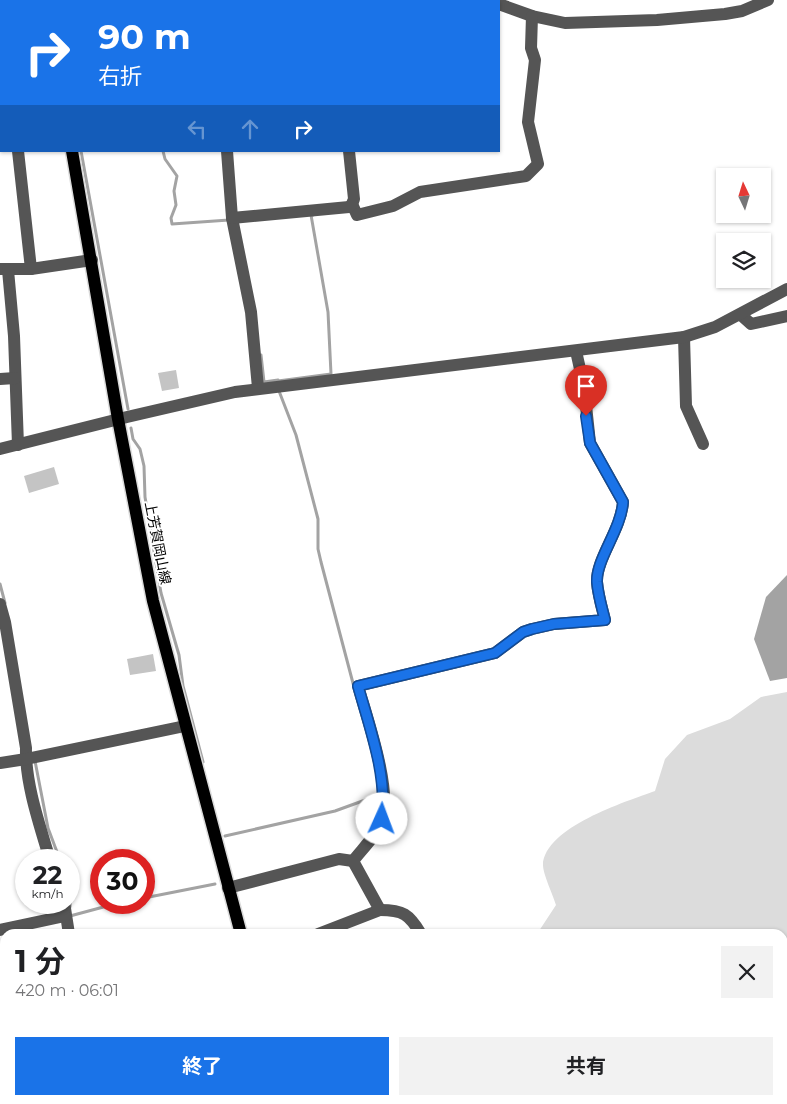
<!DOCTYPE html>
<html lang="ja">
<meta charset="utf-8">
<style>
:root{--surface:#fff;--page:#f2f2f2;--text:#202124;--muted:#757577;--accent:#1a73e8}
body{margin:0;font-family:Montserrat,"Noto Sans JP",sans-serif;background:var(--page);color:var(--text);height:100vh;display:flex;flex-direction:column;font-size:19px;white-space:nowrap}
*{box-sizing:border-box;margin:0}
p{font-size:16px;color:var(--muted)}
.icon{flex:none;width:28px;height:28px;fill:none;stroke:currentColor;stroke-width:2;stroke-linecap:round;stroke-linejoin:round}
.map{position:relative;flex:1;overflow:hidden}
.sheet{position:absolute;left:0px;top:929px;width:788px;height:176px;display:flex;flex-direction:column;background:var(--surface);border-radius:15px 15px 0 0;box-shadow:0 1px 4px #0004}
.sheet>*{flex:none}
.banner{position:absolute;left:0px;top:0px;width:500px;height:152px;box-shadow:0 1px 4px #0004;background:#1a73e8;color:#fff;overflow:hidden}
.needle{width:32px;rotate:356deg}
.tools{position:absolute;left:716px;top:168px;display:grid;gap:10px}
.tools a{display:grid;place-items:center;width:55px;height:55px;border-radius:0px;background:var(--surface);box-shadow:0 1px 4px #0004;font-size:25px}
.speed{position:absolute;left:15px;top:849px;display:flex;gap:10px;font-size:25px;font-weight:700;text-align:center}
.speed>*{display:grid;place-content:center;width:65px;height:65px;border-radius:50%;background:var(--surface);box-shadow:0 1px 4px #0004;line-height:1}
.speed small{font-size:12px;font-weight:400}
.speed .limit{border:8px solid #d22;background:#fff;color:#111}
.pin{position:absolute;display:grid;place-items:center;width:42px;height:42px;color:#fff;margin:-51px -21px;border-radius:50% 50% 50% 0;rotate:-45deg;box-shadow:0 0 5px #0007}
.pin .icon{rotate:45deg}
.me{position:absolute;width:55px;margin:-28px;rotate:2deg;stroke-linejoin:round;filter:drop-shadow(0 0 4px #0008)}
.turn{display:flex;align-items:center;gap:18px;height:105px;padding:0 15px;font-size:22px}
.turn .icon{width:65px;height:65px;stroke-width:2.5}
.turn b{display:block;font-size:35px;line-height:42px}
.lanes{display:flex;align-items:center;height:48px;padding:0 15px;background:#0003;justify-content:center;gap:25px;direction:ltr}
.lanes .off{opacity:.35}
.round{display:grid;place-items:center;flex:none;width:52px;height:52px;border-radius:0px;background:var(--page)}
.head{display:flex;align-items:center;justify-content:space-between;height:85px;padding:0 15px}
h1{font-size:30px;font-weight:700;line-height:38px}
.primary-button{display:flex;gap:10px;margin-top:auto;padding:10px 15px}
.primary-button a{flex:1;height:58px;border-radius:0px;background:var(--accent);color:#fff;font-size:20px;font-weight:700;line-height:58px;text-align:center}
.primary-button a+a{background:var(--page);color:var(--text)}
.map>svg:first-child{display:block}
</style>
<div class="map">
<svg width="787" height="1104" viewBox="0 0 787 1104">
<rect width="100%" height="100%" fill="#fff"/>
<path fill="#dcdcdc" d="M787 692V1104H246L248 1100H782V934H537L556 905C553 895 543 874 543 865 545 827 625 802 655 791L665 759 687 735 730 719 761 697Z"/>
<polygon fill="#a3a3a3" points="787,575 787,678 770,681 754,639 766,597"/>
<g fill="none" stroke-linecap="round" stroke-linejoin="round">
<g stroke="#a3a3a3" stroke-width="3">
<polyline points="133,0 134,1"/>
<polyline points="287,0 288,1"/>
<polyline points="81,151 128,409"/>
<polyline points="163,151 165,159 177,176 174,191 176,205 171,218 172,224 229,220"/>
<polyline points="261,355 264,382 278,380"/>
<polyline points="278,381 331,374 328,312 311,215 313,215"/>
<polyline points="279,391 296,435 318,519 318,549 321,562 354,687"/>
<polyline points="131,428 133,439 140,449 144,466 145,497 161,593 179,655 183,686 203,762"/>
<polyline points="0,584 5,603"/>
<polyline points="35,761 48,828 60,860"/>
<polyline points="225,836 335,811 379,795"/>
<polyline points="69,874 72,878 70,907"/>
<polyline points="144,898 215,884"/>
<polyline points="70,916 122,902"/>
</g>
</g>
<g fill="#c4c4c4">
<polygon points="176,370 179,388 162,391 158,373"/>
<polygon points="54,467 59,484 29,493 24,476"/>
<polygon points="153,654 156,671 130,675 127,659"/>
</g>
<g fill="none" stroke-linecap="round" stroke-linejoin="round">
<g stroke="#dbdbdb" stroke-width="15">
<g id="major">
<polyline points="46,0 47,1"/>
<polyline points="72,151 118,419 153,601 241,934"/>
<polyline points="231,1104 233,1100"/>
</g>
</g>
<g stroke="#555" stroke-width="12">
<polyline points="455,0 456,1"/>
<polyline points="499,4 532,16 565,23 657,20 725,14 742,11 768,0"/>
<polyline points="18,151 31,269"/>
<polyline points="227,151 232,218 251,312 258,388"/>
<polyline points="352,204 357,215 393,206 420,192 526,176 538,164 528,122 535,60 531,48 532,16"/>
<polyline points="232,218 349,207 352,204 354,199 349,151"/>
<polyline points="0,269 31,269 92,260"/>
<polyline points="8,270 14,336 18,445"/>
<polyline points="741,315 751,324 787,316"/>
<polyline points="684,337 686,406 703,444"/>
<polyline points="0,379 15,378"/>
<polyline points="0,449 127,417 235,392 684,337 715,327 787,289"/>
<path d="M0 604 5 622 26 748C25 783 40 826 50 860"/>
<polyline points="0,763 26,759 185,726"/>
<polyline points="228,888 339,859 353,861"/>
<polyline points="64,902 69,934"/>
<path d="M380 910C403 910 409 914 421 934"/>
<polyline points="0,930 65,916"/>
<path d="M318 934 380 910 353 861C363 848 377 835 382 820 392 789 367 718 358 686L495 653 523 632 532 629 554 624 605 620C602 608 598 595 597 582 596 559 621 530 623 502L590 443 584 387 576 351"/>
<polyline points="0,1090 5,1090"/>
<polyline points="103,1100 104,1104"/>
</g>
<use href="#major" stroke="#000" stroke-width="12"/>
</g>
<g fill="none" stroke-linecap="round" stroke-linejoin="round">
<g stroke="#114b97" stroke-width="12">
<path id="route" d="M382 819C387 774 370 729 358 686L495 653 523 632 532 629 554 624 605 620C602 608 598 595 597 582 596 559 621 530 623 502L590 443 586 416"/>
</g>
<use href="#route" stroke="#1a73e8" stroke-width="9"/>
</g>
<g text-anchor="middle" stroke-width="4" stroke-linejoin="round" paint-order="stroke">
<g font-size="14" fill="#000" stroke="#fff">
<text transform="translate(158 543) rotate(79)" y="5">上芳賀岡山線</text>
</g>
</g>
</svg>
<div class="tools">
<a><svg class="needle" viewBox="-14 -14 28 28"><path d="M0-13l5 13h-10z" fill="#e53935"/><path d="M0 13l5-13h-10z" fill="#757577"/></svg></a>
<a><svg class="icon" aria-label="layers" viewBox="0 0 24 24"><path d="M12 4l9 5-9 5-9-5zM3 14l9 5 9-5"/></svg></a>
</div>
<div class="speed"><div>22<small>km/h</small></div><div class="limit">30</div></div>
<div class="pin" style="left:586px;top:416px;background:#d93025"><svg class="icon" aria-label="arrive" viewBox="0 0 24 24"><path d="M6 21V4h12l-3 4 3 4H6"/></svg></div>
<svg class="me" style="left:382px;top:819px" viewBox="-20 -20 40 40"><circle r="19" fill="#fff"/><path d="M0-13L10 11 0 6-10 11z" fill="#1a73e8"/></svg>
<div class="banner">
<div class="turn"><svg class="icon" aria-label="right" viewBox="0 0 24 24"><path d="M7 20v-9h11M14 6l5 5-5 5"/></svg><div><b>90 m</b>右折</div></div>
<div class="lanes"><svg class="icon off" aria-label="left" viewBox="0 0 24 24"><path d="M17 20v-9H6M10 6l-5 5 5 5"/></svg><svg class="icon off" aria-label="ahead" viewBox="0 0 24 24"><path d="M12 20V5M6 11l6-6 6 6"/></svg><svg class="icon" aria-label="right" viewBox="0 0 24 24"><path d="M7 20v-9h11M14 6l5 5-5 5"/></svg></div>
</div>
<section class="sheet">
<div class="head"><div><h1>1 分</h1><p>420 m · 06:01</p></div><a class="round"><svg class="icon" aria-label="close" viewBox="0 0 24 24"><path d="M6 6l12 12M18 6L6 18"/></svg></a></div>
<div class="primary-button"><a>終了</a><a>共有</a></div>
</section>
</div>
